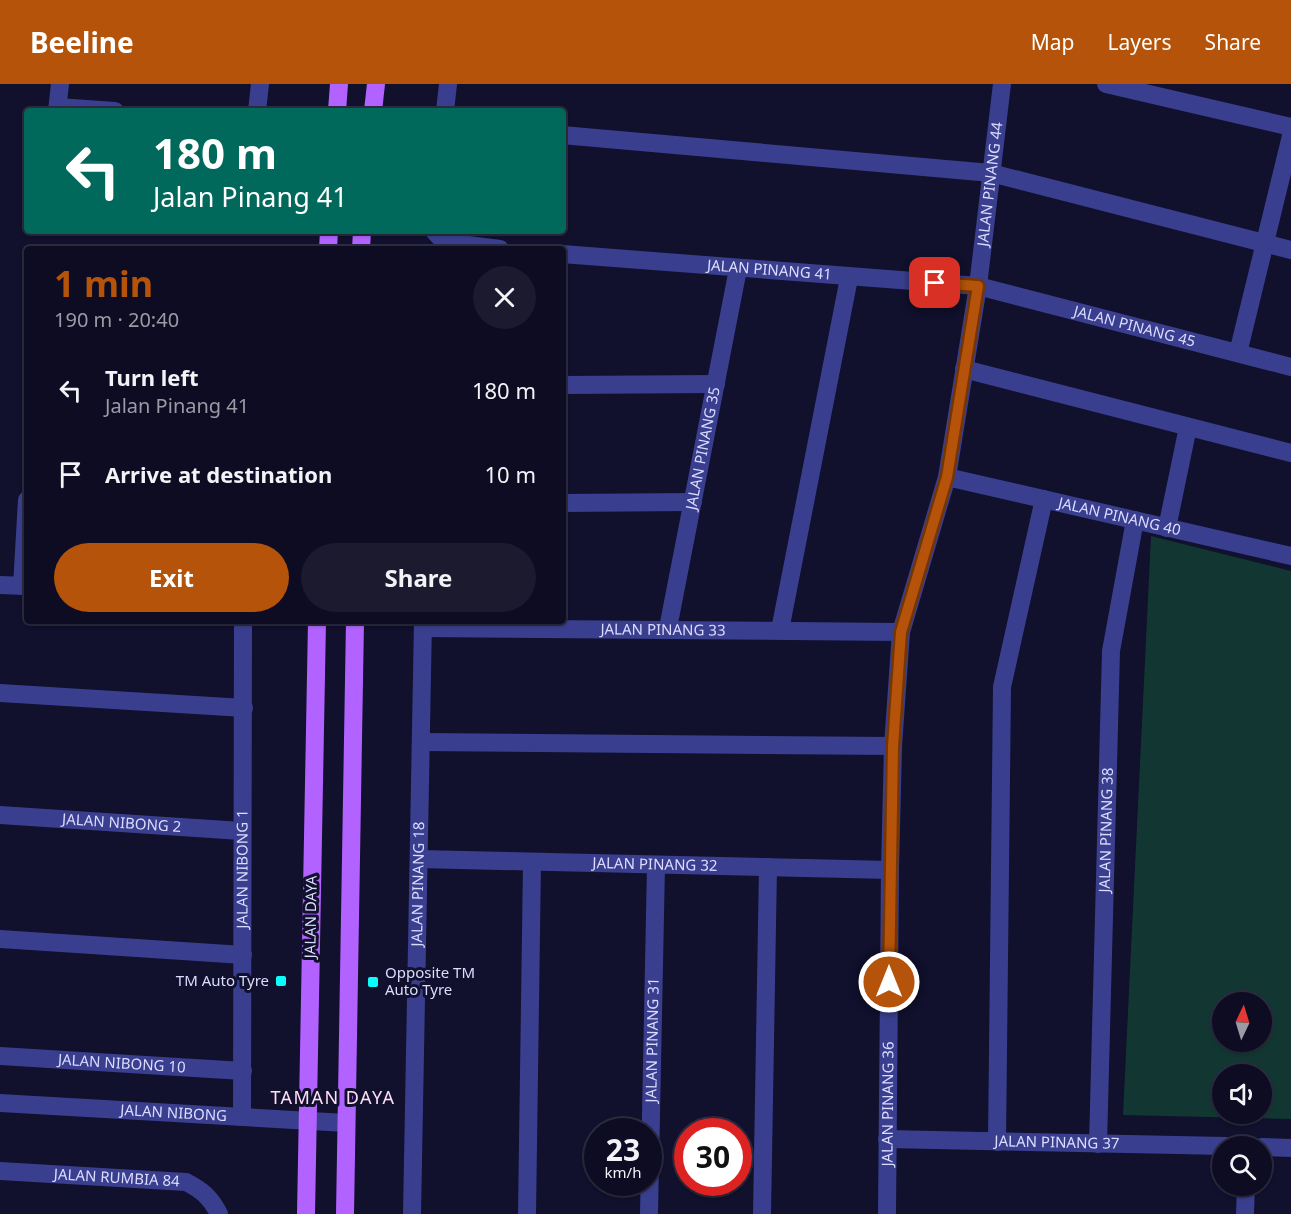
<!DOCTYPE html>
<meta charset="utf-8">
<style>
:root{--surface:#0d0c22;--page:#1b1a2f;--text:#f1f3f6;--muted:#9a9ba5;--line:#2d2c40;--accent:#b45309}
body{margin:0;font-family:"Noto Sans",sans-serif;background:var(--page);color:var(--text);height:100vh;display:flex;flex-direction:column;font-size:22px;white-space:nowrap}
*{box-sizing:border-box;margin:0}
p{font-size:20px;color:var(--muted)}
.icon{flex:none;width:33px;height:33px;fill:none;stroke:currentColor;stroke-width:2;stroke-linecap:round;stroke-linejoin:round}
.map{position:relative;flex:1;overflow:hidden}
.side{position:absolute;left:24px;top:162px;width:542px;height:378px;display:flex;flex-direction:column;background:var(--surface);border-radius:6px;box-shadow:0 2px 4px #0004,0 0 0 2px var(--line)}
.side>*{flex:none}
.top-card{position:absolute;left:24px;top:24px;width:542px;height:126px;border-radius:6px;box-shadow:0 2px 4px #0004,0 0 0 2px var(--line);background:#00695c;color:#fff;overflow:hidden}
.needle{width:39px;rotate:4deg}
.controls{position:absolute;left:1212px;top:908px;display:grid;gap:12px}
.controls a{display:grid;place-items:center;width:60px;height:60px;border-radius:50%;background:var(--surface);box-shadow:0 2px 4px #0004,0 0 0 2px var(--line);font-size:30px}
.speed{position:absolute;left:584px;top:1034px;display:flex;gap:12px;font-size:30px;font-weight:700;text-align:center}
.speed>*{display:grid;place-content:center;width:78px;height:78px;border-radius:50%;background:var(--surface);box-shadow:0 2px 4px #0004,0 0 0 2px var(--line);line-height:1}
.speed small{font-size:15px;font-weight:400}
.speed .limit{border:9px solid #d22;background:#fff;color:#111}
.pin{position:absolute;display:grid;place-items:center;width:51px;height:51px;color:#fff;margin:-26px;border-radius:12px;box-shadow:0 3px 9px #0006}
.me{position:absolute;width:66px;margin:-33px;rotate:0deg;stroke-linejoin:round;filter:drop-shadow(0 0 4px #0008)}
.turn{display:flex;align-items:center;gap:21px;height:126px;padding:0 30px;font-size:27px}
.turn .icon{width:78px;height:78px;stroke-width:2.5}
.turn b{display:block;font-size:42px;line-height:51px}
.round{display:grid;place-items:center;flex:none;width:63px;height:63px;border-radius:32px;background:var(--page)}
.headline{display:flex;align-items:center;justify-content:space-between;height:102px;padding:0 30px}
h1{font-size:36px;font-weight:700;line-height:45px;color:var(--accent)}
.action{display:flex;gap:12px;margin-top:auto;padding:12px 30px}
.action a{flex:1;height:69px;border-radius:36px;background:var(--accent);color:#fff;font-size:24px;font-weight:700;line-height:69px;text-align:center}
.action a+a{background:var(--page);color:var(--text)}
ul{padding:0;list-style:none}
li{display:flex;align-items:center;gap:18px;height:84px;padding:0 30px}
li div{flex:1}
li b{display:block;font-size:22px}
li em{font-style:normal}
header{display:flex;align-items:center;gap:36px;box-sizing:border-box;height:84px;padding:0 30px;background:var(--accent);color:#fff}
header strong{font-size:28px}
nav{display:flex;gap:33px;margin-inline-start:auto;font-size:21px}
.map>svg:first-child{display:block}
</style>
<header>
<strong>Beeline</strong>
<nav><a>Map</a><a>Layers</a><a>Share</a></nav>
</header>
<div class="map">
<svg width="1291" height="1130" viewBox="0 0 1291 1130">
<rect width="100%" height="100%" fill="#11102d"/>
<path fill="#123732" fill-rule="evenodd" d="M1151 452 1291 487V1035L1123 1031ZM1222 918H1262V957H1222ZM1222 990H1262V1029H1222Z"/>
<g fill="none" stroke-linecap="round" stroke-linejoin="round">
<g stroke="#393f8e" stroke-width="18">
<polyline points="1106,0 1291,43"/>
<polyline points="58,23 115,27"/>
<polyline points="57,27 60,0"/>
<polyline points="257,27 260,0"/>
<polyline points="445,27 448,0"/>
<polyline points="562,51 991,89 1291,166"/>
<polyline points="434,147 444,158 500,165"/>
<path id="s1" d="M562 170 978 202 1291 283"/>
<polyline points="1238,269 1291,52"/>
<polyline points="964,285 1291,369"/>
<polyline points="562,301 716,300"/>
<path id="s2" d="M947 393 1291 472"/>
<polyline points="562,419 693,418"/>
<polyline points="1167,444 1188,343"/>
<polyline points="0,501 27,502"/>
<polyline points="22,502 27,416"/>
<path id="s3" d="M423 544 901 548"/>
<path id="s4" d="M668 544 738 185"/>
<polyline points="780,546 849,194"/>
<polyline points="0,609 244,624"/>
<polyline points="421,658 893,662"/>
<path id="s5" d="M0 731 241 747"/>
<path id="s6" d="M419 775 890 786"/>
<polyline points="0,855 243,871"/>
<path id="s7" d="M0 972 243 987"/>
<path id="s8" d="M0 1019 346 1039"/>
<path id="s9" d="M242 1033 243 537"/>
<path id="s10" d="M887 1055 1226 1062"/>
<polyline points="997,1058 1002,603 1044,415"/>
<path id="s11" d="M1098 1060 1111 567 1135 436"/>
<polyline points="1262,1063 1291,1064"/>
<path id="s12" d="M0 1087 186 1098C202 1106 211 1114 219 1130"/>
<path id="s13" d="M412 1130 423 537"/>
<polyline points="527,1130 532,778"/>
<path id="s14" d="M649 1130 656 781"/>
<polyline points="762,1130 768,783"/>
<path id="s15" d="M887 1130 890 786 893 662 901 548 947 393 978 202 1002 0"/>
<polyline points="1245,1130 1246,1101"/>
</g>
<g stroke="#b263ff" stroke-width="18">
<polyline points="337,27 339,0"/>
<polyline points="373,27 376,0"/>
<polyline points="328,165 329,147"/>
<polyline points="361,165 362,147"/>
<polyline points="306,1130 317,537"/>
<polyline points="345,1130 355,537"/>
</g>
</g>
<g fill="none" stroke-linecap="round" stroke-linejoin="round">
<g stroke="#753606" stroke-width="15">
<polyline id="route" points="889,898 893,662 901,548 947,393 978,202 935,199"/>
</g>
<use href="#route" stroke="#b45309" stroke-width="10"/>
</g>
<g fill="#08fffb" stroke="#11102d" stroke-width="2">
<rect x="275" y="891" width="12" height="12" rx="3"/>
<rect x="367" y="892" width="12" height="12" rx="3"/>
</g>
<g text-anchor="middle" stroke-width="6" stroke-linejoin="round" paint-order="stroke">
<g font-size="15" fill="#dcdcff" stroke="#11102d">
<text dy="5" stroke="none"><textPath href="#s15" startOffset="1040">JALAN PINANG 44</textPath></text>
<text dy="5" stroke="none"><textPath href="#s1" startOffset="208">JALAN PINANG 41</textPath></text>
<text dy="5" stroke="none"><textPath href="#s1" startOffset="579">JALAN PINANG 45</textPath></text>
<text dy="5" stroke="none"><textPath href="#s4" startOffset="183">JALAN PINANG 35</textPath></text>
<text dy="5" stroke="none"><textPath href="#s2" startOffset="177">JALAN PINANG 40</textPath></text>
<text dy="5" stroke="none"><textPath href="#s3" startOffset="240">JALAN PINANG 33</textPath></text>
<text dy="5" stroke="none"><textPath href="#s5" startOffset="122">JALAN NIBONG 2</textPath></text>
<text dy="5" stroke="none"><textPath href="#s11" startOffset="314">JALAN PINANG 38</textPath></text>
<text dy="5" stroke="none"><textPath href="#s6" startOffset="236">JALAN PINANG 32</textPath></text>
<text dy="5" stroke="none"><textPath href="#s9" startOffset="248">JALAN NIBONG 1</textPath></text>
<text dy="5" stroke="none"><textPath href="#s13" startOffset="330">JALAN PINANG 18</textPath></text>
<text transform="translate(311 833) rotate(-89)" y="5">JALAN DAYA</text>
<text dy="5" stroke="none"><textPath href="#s14" startOffset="174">JALAN PINANG 31</textPath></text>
<text dy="5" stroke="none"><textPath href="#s7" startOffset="122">JALAN NIBONG 10</textPath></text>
<text dy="5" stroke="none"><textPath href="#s15" startOffset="110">JALAN PINANG 36</textPath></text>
<text dy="5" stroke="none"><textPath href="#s8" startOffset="174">JALAN NIBONG</textPath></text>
<text dy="5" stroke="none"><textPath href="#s10" startOffset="170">JALAN PINANG 37</textPath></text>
<text dy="5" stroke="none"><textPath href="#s12" startOffset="117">JALAN RUMBIA 84</textPath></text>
</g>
<g font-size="15" fill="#dcdcff" stroke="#11102d" text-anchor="start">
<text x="385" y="894">Opposite TM<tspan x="385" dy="17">Auto Tyre</tspan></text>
<text x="269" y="902" text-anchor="end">TM Auto Tyre</text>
</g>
<g font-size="18" letter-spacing="1.5" fill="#ffdef7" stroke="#11102d">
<text x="333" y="1020">TAMAN DAYA</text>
</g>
</g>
</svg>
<div class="controls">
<a><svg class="needle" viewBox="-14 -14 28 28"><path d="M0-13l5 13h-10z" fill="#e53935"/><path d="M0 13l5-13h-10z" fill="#9a9ba5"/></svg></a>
<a><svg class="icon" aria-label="sound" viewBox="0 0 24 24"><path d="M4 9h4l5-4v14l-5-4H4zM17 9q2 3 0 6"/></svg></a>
<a><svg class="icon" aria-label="search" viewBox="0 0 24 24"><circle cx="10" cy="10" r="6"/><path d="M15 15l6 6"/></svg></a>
</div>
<div class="speed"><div>23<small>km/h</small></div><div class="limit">30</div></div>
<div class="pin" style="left:935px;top:199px;background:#d93025"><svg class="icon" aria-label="arrive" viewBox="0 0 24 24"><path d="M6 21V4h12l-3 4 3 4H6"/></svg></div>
<svg class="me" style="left:889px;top:898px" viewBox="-20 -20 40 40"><circle r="17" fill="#b45309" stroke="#fff" stroke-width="3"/><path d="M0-11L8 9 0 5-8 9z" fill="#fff"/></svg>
<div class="top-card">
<div class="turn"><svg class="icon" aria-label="left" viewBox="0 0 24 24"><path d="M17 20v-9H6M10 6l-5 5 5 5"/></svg><div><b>180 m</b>Jalan Pinang 41</div></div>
</div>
<section class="side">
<div class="headline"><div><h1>1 min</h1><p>190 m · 20:40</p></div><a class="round"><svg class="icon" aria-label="close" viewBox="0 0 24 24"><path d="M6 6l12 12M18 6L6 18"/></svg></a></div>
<ul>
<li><svg class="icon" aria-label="left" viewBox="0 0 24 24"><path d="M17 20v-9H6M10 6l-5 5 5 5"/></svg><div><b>Turn left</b><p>Jalan Pinang 41</p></div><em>180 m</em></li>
<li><svg class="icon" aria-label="arrive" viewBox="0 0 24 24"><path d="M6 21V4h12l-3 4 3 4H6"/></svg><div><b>Arrive at destination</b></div><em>10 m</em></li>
</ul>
<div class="action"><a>Exit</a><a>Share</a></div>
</section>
</div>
